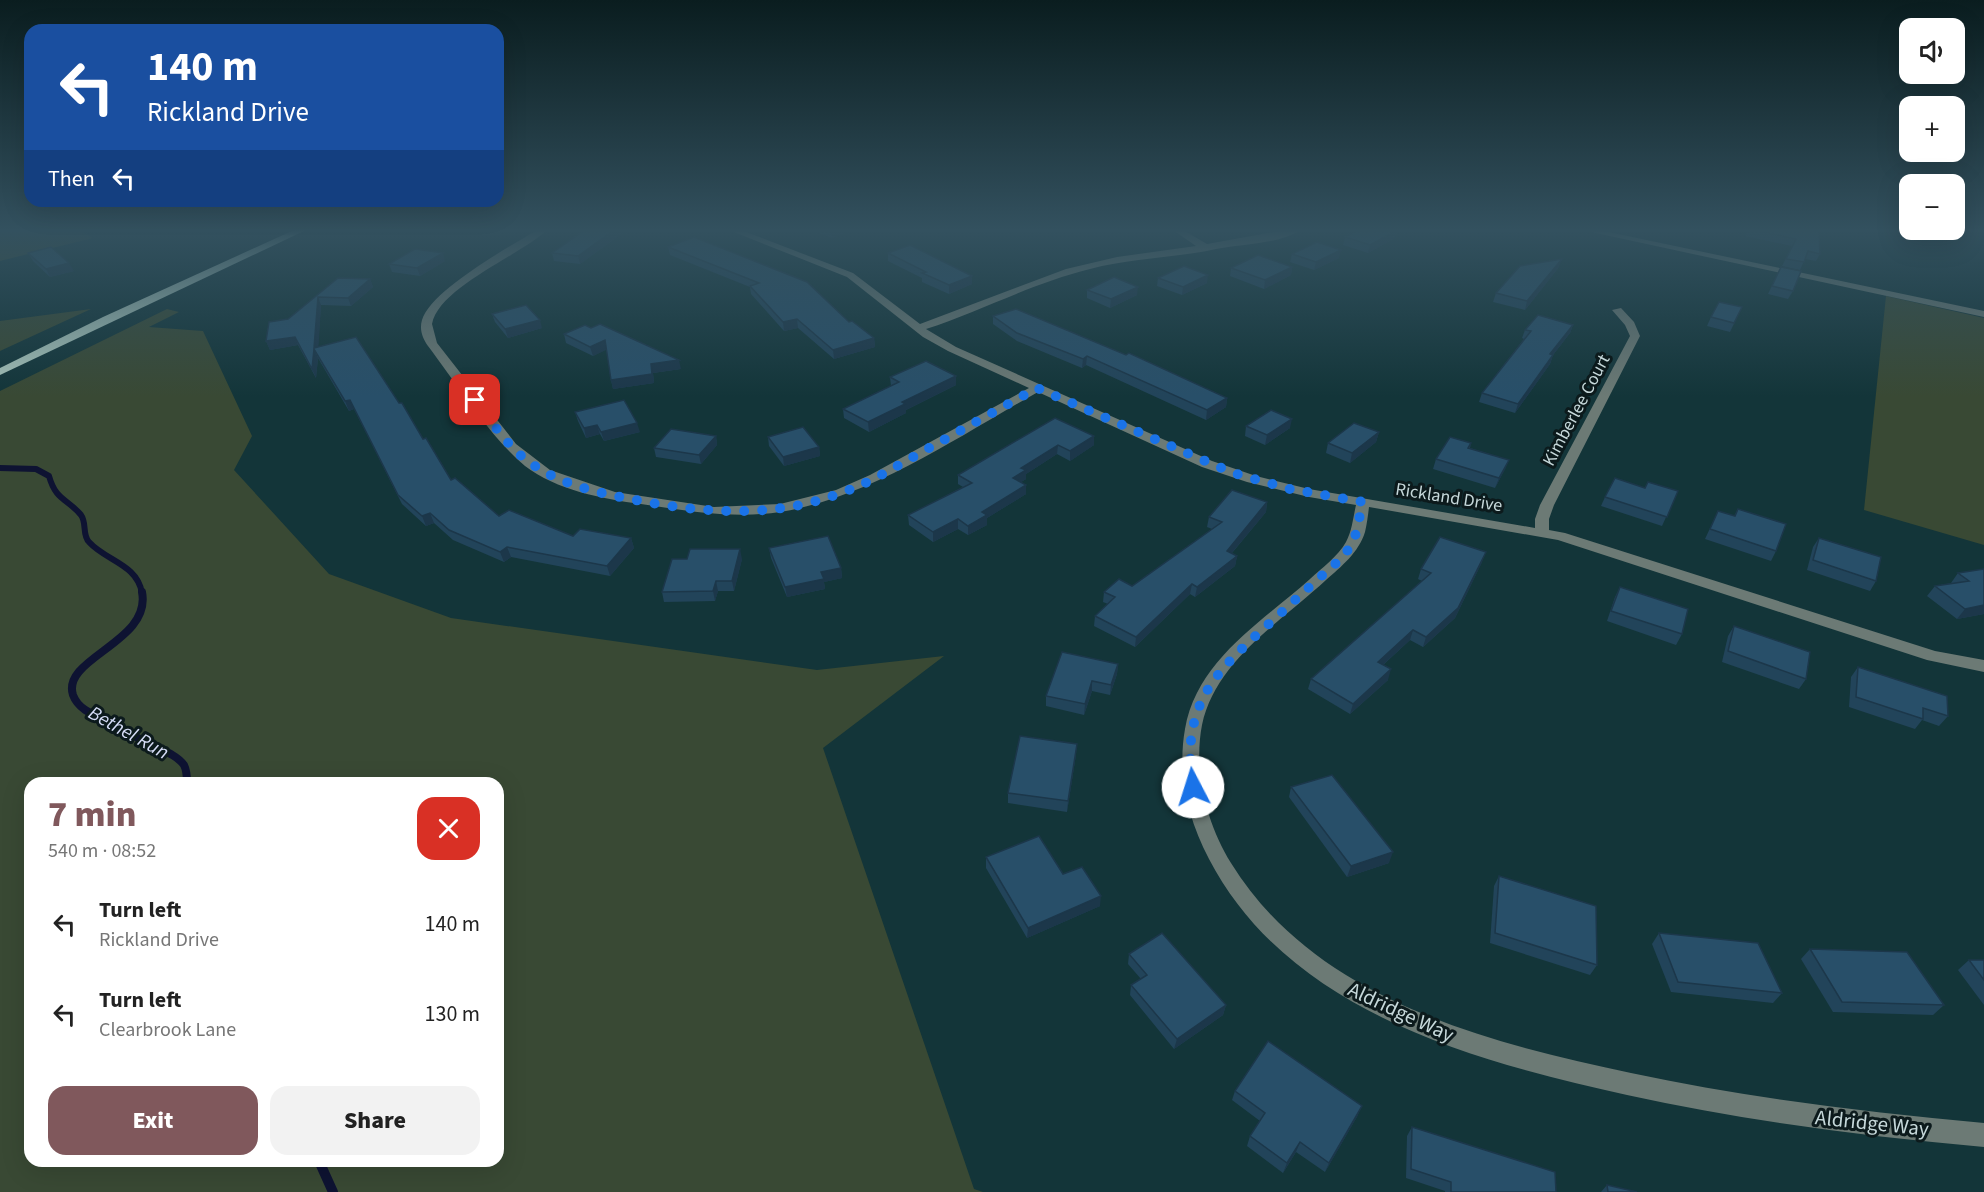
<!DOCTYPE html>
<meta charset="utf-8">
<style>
:root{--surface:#fff;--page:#f2f2f2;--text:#222;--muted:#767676;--accent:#80585c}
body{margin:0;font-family:"Source Sans 3",sans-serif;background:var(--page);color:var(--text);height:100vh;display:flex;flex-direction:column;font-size:22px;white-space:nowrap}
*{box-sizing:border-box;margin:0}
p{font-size:20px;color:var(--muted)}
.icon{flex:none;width:33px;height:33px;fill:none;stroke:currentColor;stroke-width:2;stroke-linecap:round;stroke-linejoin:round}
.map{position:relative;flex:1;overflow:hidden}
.sheet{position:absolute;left:24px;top:777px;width:480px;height:390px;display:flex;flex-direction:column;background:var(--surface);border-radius:18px;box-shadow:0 6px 24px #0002}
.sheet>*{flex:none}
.guide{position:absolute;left:24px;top:24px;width:480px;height:183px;border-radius:18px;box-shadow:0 6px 24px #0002;background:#1a4fa0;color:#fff;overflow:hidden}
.tools{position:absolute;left:1899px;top:18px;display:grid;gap:12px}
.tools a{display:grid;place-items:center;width:66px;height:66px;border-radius:12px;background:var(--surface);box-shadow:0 6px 24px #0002;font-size:30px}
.pin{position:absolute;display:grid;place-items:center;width:51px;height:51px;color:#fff;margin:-26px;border-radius:12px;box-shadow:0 3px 9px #0006}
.me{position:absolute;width:66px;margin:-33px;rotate:355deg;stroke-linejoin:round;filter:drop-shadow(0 0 4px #0008)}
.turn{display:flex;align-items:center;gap:21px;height:126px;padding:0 24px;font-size:27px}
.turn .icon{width:78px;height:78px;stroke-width:2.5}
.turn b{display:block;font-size:42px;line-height:51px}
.then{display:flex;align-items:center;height:57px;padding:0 24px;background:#0003;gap:12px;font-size:22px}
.round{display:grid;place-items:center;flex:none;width:63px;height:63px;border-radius:18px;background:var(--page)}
.overview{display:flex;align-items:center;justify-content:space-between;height:102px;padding:0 24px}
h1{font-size:36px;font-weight:800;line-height:45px;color:var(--accent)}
.action{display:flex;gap:12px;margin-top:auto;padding:12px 24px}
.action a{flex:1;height:69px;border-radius:18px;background:var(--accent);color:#fff;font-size:24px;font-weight:800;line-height:69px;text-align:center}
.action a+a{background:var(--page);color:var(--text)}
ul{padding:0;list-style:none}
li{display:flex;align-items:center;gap:18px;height:90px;padding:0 24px}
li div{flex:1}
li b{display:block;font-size:22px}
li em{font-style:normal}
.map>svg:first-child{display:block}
</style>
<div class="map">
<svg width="1984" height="1192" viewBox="0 0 1984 1192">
<rect width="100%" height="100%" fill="#133539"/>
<g fill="#394934" fill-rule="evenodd">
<polygon points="0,230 78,230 93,238 0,261"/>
<polygon points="1886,296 1984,318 1984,545 1864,510"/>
<polygon points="91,309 0,351 0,321"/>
<path d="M167 309 179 312 149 327 203 331 252 436 234 470 329 574 451 618 817 670 944 656 823 748 974 1189 983 1192H0V391ZM30 783H498V1161H30Z"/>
</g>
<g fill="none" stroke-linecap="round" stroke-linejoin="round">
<path stroke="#0e1332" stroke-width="6" d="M0 468 36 469 49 476C56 501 67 498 81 515 87 523 82 535 89 542 106 561 137 564 142 593"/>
<path stroke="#0e1332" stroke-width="8" d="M142 592C152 642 61 658 73 695 79 712 99 716 113 723 125 730 136 738 149 744 161 750 176 754 184 765 187 771 187 777 187 783"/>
<polyline stroke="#0e1332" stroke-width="10" points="319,1161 333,1192"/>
<g fill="#6c7a75" fill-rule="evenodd">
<path d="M537 230H547C521 255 439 287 432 324L437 343 516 444 550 470 615 492 714 507 780 504 836 490 870 475 1029 388 948 351 923 337 847 277 729 230H741L853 273 920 324 1066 269 1117 257 1196 246 1173 230H1183L1207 244 1285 230H1300C1281 244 1240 244 1216 249 1176 258 1131 258 1090 269 1033 283 981 311 926 329L956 347 1212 461 1256 476 1309 489 1535 528V519L1540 505 1630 336 1625 325 1612 310 1621 308 1634 322 1640 336 1554 505 1549 519V530L1565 533 1935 651 1984 660V672L1927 660 1558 540 1369 507C1368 515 1367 524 1365 532 1359 552 1341 567 1326 580 1281 622 1216 660 1202 725 1193 772 1207 824 1231 863 1315 999 1485 1042 1631 1073 1747 1098 1865 1112 1984 1123V1147C1864 1136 1745 1121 1627 1095 1473 1061 1288 1011 1209 859 1188 819 1177 774 1185 729 1197 660 1262 622 1310 579 1322 568 1338 556 1346 542 1352 531 1353 518 1356 505L1309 497 1247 482 1202 467 1038 392C959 436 870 498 780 512 733 519 687 511 641 504 603 499 556 490 525 466 491 438 456 383 428 346 423 339 419 330 422 320 431 290 509 247 537 230Z"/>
<polygon points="1582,230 1599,230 1984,311 1984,317"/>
</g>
<polygon fill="#a8c4ba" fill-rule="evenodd" points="294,230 306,230 0,375 0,368 103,317"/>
</g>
<g fill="#22445a">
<polygon points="481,230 503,230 491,234"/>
<polygon points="585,230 623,230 624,232 580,264 554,261 552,253"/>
<polygon points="812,230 851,230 832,238"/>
<polygon points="1748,230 1819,230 1820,254 1816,261 1805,259 1800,270 1782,266 1792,246 1745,236"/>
<polygon points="694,237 849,322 874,338 875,347 834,359 798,328 784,331 751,294 750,287 670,255 668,247"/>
<polygon points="1345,237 1395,238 1368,253 1343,245"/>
<polygon points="28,253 74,271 50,277 33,261"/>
<polygon points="888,253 972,284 949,294 922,282 922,278 888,261"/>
<polygon points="1292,254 1339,258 1314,270 1290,262"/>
<polygon points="445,261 420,276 392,272 389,264"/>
<polygon points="1292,267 1291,275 1264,289 1230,276 1231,268"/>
<polygon points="1559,267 1525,310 1493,302 1496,293"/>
<polygon points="1781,267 1793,291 1788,299 1768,294"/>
<polygon points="338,278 370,279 373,287 351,306 321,305 318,346 399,403 451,480 499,516 573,536 631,538 634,548 610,576 511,557 504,562 453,540 434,523 426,526 402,504 354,409 349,411 318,358 316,378 298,345 270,350 266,341"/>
<polygon points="1158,278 1207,283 1182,295 1157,286"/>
<polygon points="1087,290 1137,295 1110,308 1087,298"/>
<polygon points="1742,307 1730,332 1707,326 1711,317"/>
<polygon points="492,314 542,328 508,338 495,322"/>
<polygon points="993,316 1227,398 1226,407 1206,420 1086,365 1082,368 1017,341 993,324"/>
<polygon points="1573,325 1570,333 1553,355 1550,364 1515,413 1479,402 1482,393 1524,339 1522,338 1525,330"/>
<polygon points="564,334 681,369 653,373 654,383 613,389 611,380 607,349 593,356 566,343"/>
<polygon points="956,376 956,385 906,410 906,413 869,432 844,418 843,409 891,386 890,377"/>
<polygon points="575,412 640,432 604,441 600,434 586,438 578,421"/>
<polygon points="1055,418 1094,436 1094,445 1070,461 1057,454 1026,474 1026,479 1021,482 1026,494 987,518 987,525 968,535 958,529 933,542 909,525 908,515 963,487 958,484 958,475"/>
<polygon points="1246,426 1290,428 1265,445 1245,436"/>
<polygon points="1379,432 1376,442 1350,463 1326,453 1328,443"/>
<polygon points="716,436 717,445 701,464 656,457 654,448"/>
<polygon points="768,437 819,447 820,456 784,466 769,446"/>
<polygon points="1471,443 1470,448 1509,460 1505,469 1495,488 1433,469 1436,459"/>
<polygon points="1645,488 1678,491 1662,526 1601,506 1605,497"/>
<polygon points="1267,502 1266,512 1232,553 1237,556 1235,566 1195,597 1190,594 1135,647 1094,626 1095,616 1108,604 1103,602 1104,592 1132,586 1212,529 1207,527 1209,517"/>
<polygon points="1738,509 1776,551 1771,561 1705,539 1718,511 1734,516"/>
<polygon points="1819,538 1876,581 1870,591 1807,570 1813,547"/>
<polygon points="769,548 841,568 842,578 824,582 825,589 787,597 771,558"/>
<polygon points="742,559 734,591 718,591 715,601 664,602 662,592"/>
<polygon points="1482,562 1455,618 1423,647 1410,640 1383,665 1388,680 1350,714 1308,689 1311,679 1422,581 1418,579 1421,569"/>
<polygon points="1984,569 1984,614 1957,619 1927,596 1935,586 1952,583 1951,583 1958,573"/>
<polygon points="1620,587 1682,634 1676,645 1607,621 1615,597"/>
<polygon points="1734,626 1806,679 1799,689 1722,662 1728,636"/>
<polygon points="1118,664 1117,674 1110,695 1092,691 1084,715 1046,706 1046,696"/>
<polygon points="1858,667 1948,716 1939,726 1922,720 1915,729 1849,707 1851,677"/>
<polygon points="1076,754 1067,812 1008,803 1008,793"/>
<polygon points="1291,787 1389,863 1347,877 1289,797"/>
<polygon points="986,857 1063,874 1100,906 1027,938 986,868"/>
<polygon points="1499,876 1597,965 1590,975 1490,943 1494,886"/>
<polygon points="1659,933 1782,993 1773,1003 1671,992 1652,944"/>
<polygon points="1810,949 1944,1005 1933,1015 1833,1012 1801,959"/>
<polygon points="1129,954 1226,1005 1223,1015 1174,1049 1130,995 1131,985 1141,979 1128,964"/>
<polygon points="1969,960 1984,960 1984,1005 1958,970"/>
<polygon points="1235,1091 1358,1115 1325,1172 1296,1152 1283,1173 1247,1146 1250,1136 1260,1121 1232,1100"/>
<polygon points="1412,1127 1556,1192 1445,1192 1445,1191 1406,1178 1407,1136"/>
<polygon points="1607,1185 1637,1192 1601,1192"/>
</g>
<g fill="#1c374a">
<polygon points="490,230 503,230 491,234"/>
<polygon points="614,230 623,230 624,232 580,264 578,256"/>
<polygon points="831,230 851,230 832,238"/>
<polygon points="1397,230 1395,238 1368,253 1370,245"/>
<polygon points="1341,250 1339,258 1314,270 1316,262"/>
<polygon points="443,253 445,261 420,276 417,268"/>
<polygon points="1562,259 1559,267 1525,310 1527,301"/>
<polygon points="69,263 74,271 50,277 46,269"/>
<polygon points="1292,267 1291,275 1264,289 1265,280"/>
<polygon points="1208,275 1207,283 1182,295 1183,287"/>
<polygon points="972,276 972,284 949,294 949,285"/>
<polygon points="370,279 373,287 351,306 348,298"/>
<polygon points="1138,287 1137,295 1110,308 1111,299"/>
<polygon points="318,297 321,305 318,356 314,348"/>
<polygon points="797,319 798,328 784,331 783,322"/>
<polygon points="540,320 542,328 508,338 505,329"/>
<polygon points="1573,325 1570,333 1553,355 1550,364 1515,413 1518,404 1550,354"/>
<polygon points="295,337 298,345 270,350 266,341"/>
<polygon points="874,338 875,347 834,359 833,350"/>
<polygon points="605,340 608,349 593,356 590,347"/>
<polygon points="314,349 318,358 316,378 312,369"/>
<polygon points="1087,356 1086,365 1082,368 1083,359"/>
<polygon points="679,360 681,369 653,373 654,383 613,389 611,380 651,364"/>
<polygon points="956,376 956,385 906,410 906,413 869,432 868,422 902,402"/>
<polygon points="1227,398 1226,407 1206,420 1207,410"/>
<polygon points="350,400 354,409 349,411 345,401"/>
<polygon points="1292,419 1290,428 1265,445 1267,435"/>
<polygon points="637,423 640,432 604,441 601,432"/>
<polygon points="597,425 600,434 586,438 584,428"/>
<polygon points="1379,432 1376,442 1350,463 1352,453"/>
<polygon points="716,436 717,445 701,464 699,455"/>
<polygon points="1094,436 1094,445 1070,461 1070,451"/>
<polygon points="1058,445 1057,454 1026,474 1026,479 1013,487 1013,478 1021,468"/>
<polygon points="819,447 820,456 784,466 783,457"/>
<polygon points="1509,460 1505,469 1495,488 1499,478"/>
<polygon points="1026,485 1026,494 987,518 987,525 968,535 968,526 982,512"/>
<polygon points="1267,502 1266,512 1225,561 1227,551"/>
<polygon points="430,513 434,523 426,526 422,516"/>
<polygon points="958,519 958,529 933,542 933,532"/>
<polygon points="631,538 634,548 610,576 607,566"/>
<polygon points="507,547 511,557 504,562 500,552"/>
<polygon points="740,549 742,559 734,591 732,581"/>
<polygon points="1486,552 1482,562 1455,618 1423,647 1426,637"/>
<polygon points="1237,556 1235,566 1195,597 1197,587"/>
<polygon points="841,568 842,578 824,582 825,589 787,597 785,587 821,572"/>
<polygon points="716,581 718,591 715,601 713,591"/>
<polygon points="1192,584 1190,594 1135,647 1136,637"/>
<polygon points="1984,605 1984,614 1957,619 1965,609"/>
<polygon points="1413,630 1410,640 1375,672 1378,662"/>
<polygon points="1118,664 1117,674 1110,695 1111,685"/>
<polygon points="1391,669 1388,680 1350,714 1353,704"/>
<polygon points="1092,681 1092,691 1084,715 1085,704"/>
<polygon points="1077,744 1076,754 1067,812 1068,801"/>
<polygon points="1393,852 1389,863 1347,877 1351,866"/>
<polygon points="1101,896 1100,906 1027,938 1028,928"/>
<polygon points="1226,1005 1223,1015 1174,1049 1177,1039"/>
<polygon points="1362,1106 1358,1115 1325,1172 1329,1163"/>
<polygon points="1300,1142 1296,1152 1283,1173 1287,1163"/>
</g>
<g fill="#284f69" stroke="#1c374a" stroke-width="1.5">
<polygon points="585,230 614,230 578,256 552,253"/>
<polygon points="1358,230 1397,230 1370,245 1345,237"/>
<polygon points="1755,230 1819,230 1820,254 1808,251 1804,262 1786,259 1796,239"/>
<polygon points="694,237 807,282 849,322 852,321 874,338 833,350 797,319 783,322 750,286 759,283 668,247"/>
<polygon points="1317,242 1341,250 1316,262 1292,254"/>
<polygon points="910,245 972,276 949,285 922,273 926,272 888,253"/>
<polygon points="51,247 69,263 46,269 28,253"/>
<polygon points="415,249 443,253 417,268 389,264"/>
<polygon points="1258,255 1292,267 1265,280 1231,268"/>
<polygon points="1562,259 1527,301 1496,293 1520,266"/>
<polygon points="1184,266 1208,275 1183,287 1158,278"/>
<polygon points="1781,267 1801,271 1793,291 1772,286"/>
<polygon points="1114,277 1138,287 1111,299 1087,290"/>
<polygon points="338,278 370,279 348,298 318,297 314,348 356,337 399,403 402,403 423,439 426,438 451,480 455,478 499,516 509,510 573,536 580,529 631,538 607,566 507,547 500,552 449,530 430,513 422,516 398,495 350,400 345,401 314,349 312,369 295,337 266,341 269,322 288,319"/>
<polygon points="1719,302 1742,307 1734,323 1711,317"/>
<polygon points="526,305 540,320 505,329 492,314"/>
<polygon points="1016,309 1126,355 1129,353 1227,398 1207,410 1087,356 1083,359 1017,333 993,316"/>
<polygon points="1538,315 1573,325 1550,354 1553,355 1518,404 1482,393 1531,331 1525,330"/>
<polygon points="600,324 679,360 651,364 652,374 611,380 605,340 590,347 564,334 585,325 591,328"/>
<polygon points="926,361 956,376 902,402 905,404 868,422 843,409 899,382 890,377"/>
<polygon points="624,400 637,423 601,432 597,425 584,428 575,412"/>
<polygon points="1271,410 1292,419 1267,435 1246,426"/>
<polygon points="1055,418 1094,436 1070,451 1058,445 1021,468 1026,470 1013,478 1026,485 982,512 987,515 968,526 958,519 933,532 908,515 972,483 958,475"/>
<polygon points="1354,423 1379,432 1352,453 1328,443"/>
<polygon points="803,427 819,447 783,457 768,437"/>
<polygon points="671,429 716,436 699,455 654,448"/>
<polygon points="1450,437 1471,443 1468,448 1509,460 1499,478 1436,459"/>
<polygon points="1615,478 1645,488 1648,482 1678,491 1667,517 1605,497"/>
<polygon points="1232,490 1267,502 1227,551 1237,556 1197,587 1192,584 1136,637 1095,616 1115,597 1104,592 1119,579 1132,586 1222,522 1209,517"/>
<polygon points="1738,509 1786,524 1776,551 1710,529 1718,511 1735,516"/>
<polygon points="828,536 841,568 821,572 824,579 785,587 769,548"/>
<polygon points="1440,537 1486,552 1458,608 1426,637 1413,630 1378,662 1391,669 1353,704 1311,679 1431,573 1421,569"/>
<polygon points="1819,538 1881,557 1876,581 1813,560"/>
<polygon points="690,549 740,549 732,581 716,581 713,591 662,592 672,559 687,559"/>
<polygon points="1984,569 1984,605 1965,609 1935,586 1969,581 1958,573"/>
<polygon points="1620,587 1688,609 1682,634 1611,611"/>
<polygon points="1734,626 1810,652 1806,679 1728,651"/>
<polygon points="1062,652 1118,664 1111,685 1092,681 1085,704 1046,696"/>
<polygon points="1858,667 1947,696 1948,716 1923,708 1923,719 1856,697"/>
<polygon points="1020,736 1077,744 1068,801 1008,793"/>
<polygon points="1332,775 1393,852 1351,866 1291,787"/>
<polygon points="1039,836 1063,874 1082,867 1101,896 1028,928 986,857"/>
<polygon points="1499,876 1596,906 1597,965 1495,933"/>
<polygon points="1162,933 1226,1005 1177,1039 1131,985 1147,975 1129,954"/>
<polygon points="1659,933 1758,943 1782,993 1678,982"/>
<polygon points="1810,949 1907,952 1944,1005 1842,1002"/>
<polygon points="1969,960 1984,960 1984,980"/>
<polygon points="1268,1041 1362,1106 1329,1163 1300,1142 1287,1163 1250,1136 1265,1113 1235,1091"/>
<polygon points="1412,1127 1555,1172 1556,1192 1451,1192 1451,1182 1411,1169"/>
<polygon points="1607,1185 1637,1192 1608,1192"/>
</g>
<linearGradient id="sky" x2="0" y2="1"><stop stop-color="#0a1d1f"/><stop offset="0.58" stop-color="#33515f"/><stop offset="1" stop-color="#33515f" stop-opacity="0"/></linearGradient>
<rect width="1984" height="397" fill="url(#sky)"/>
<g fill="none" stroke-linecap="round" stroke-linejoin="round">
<path stroke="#1a73e8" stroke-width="10" stroke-dasharray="0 18" d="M475 400C492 422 509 449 532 464 562 485 599 493 635 500 704 513 773 519 841 493 870 483 895 467 922 452 960 431 999 409 1037 388L1233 473 1290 489 1363 502 1354 541 1343 557C1319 578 1295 600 1271 622 1215 672 1180 705 1193 787"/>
</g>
<g text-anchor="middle" stroke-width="6" stroke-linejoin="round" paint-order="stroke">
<g font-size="18" fill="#c6d8da" stroke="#0c1a1c">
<text transform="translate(1576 410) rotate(-62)" y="6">Kimberlee Court</text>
<text transform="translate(1449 497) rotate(9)" y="6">Rickland Drive</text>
</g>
<g font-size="20" font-style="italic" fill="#d5dcf6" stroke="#0c1a1c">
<text transform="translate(129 732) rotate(29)" y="7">Bethel Run</text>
</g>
<g font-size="21" fill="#c6d8da" stroke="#0c1a1c">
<text transform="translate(1401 1012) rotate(25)" y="7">Aldridge Way</text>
<text transform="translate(1872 1123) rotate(6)" y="7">Aldridge Way</text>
</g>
</g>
</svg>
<div class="tools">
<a><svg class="icon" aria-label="sound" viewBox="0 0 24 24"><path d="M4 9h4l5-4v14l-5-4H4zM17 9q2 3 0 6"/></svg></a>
<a>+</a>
<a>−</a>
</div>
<div class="pin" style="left:475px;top:400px;background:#d93025"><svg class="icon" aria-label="arrive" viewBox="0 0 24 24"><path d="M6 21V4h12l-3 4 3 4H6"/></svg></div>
<svg class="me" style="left:1193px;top:787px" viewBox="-20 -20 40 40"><circle r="19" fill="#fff"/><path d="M0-13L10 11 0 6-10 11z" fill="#1a73e8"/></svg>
<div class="guide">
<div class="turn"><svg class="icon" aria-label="left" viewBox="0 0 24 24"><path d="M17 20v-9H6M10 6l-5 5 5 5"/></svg><div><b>140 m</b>Rickland Drive</div></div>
<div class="then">Then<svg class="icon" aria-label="left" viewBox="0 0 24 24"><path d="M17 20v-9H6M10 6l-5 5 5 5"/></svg></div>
</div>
<section class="sheet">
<div class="overview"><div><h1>7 min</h1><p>540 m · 08:52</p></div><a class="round" style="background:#d93025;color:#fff"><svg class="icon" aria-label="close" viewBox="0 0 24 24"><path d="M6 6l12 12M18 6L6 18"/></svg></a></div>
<ul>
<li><svg class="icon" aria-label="left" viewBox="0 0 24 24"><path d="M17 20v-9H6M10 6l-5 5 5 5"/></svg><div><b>Turn left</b><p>Rickland Drive</p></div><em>140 m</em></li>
<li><svg class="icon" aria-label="left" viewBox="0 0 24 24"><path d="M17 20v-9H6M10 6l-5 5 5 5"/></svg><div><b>Turn left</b><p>Clearbrook Lane</p></div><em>130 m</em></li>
</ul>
<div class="action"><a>Exit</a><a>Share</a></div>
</section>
</div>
